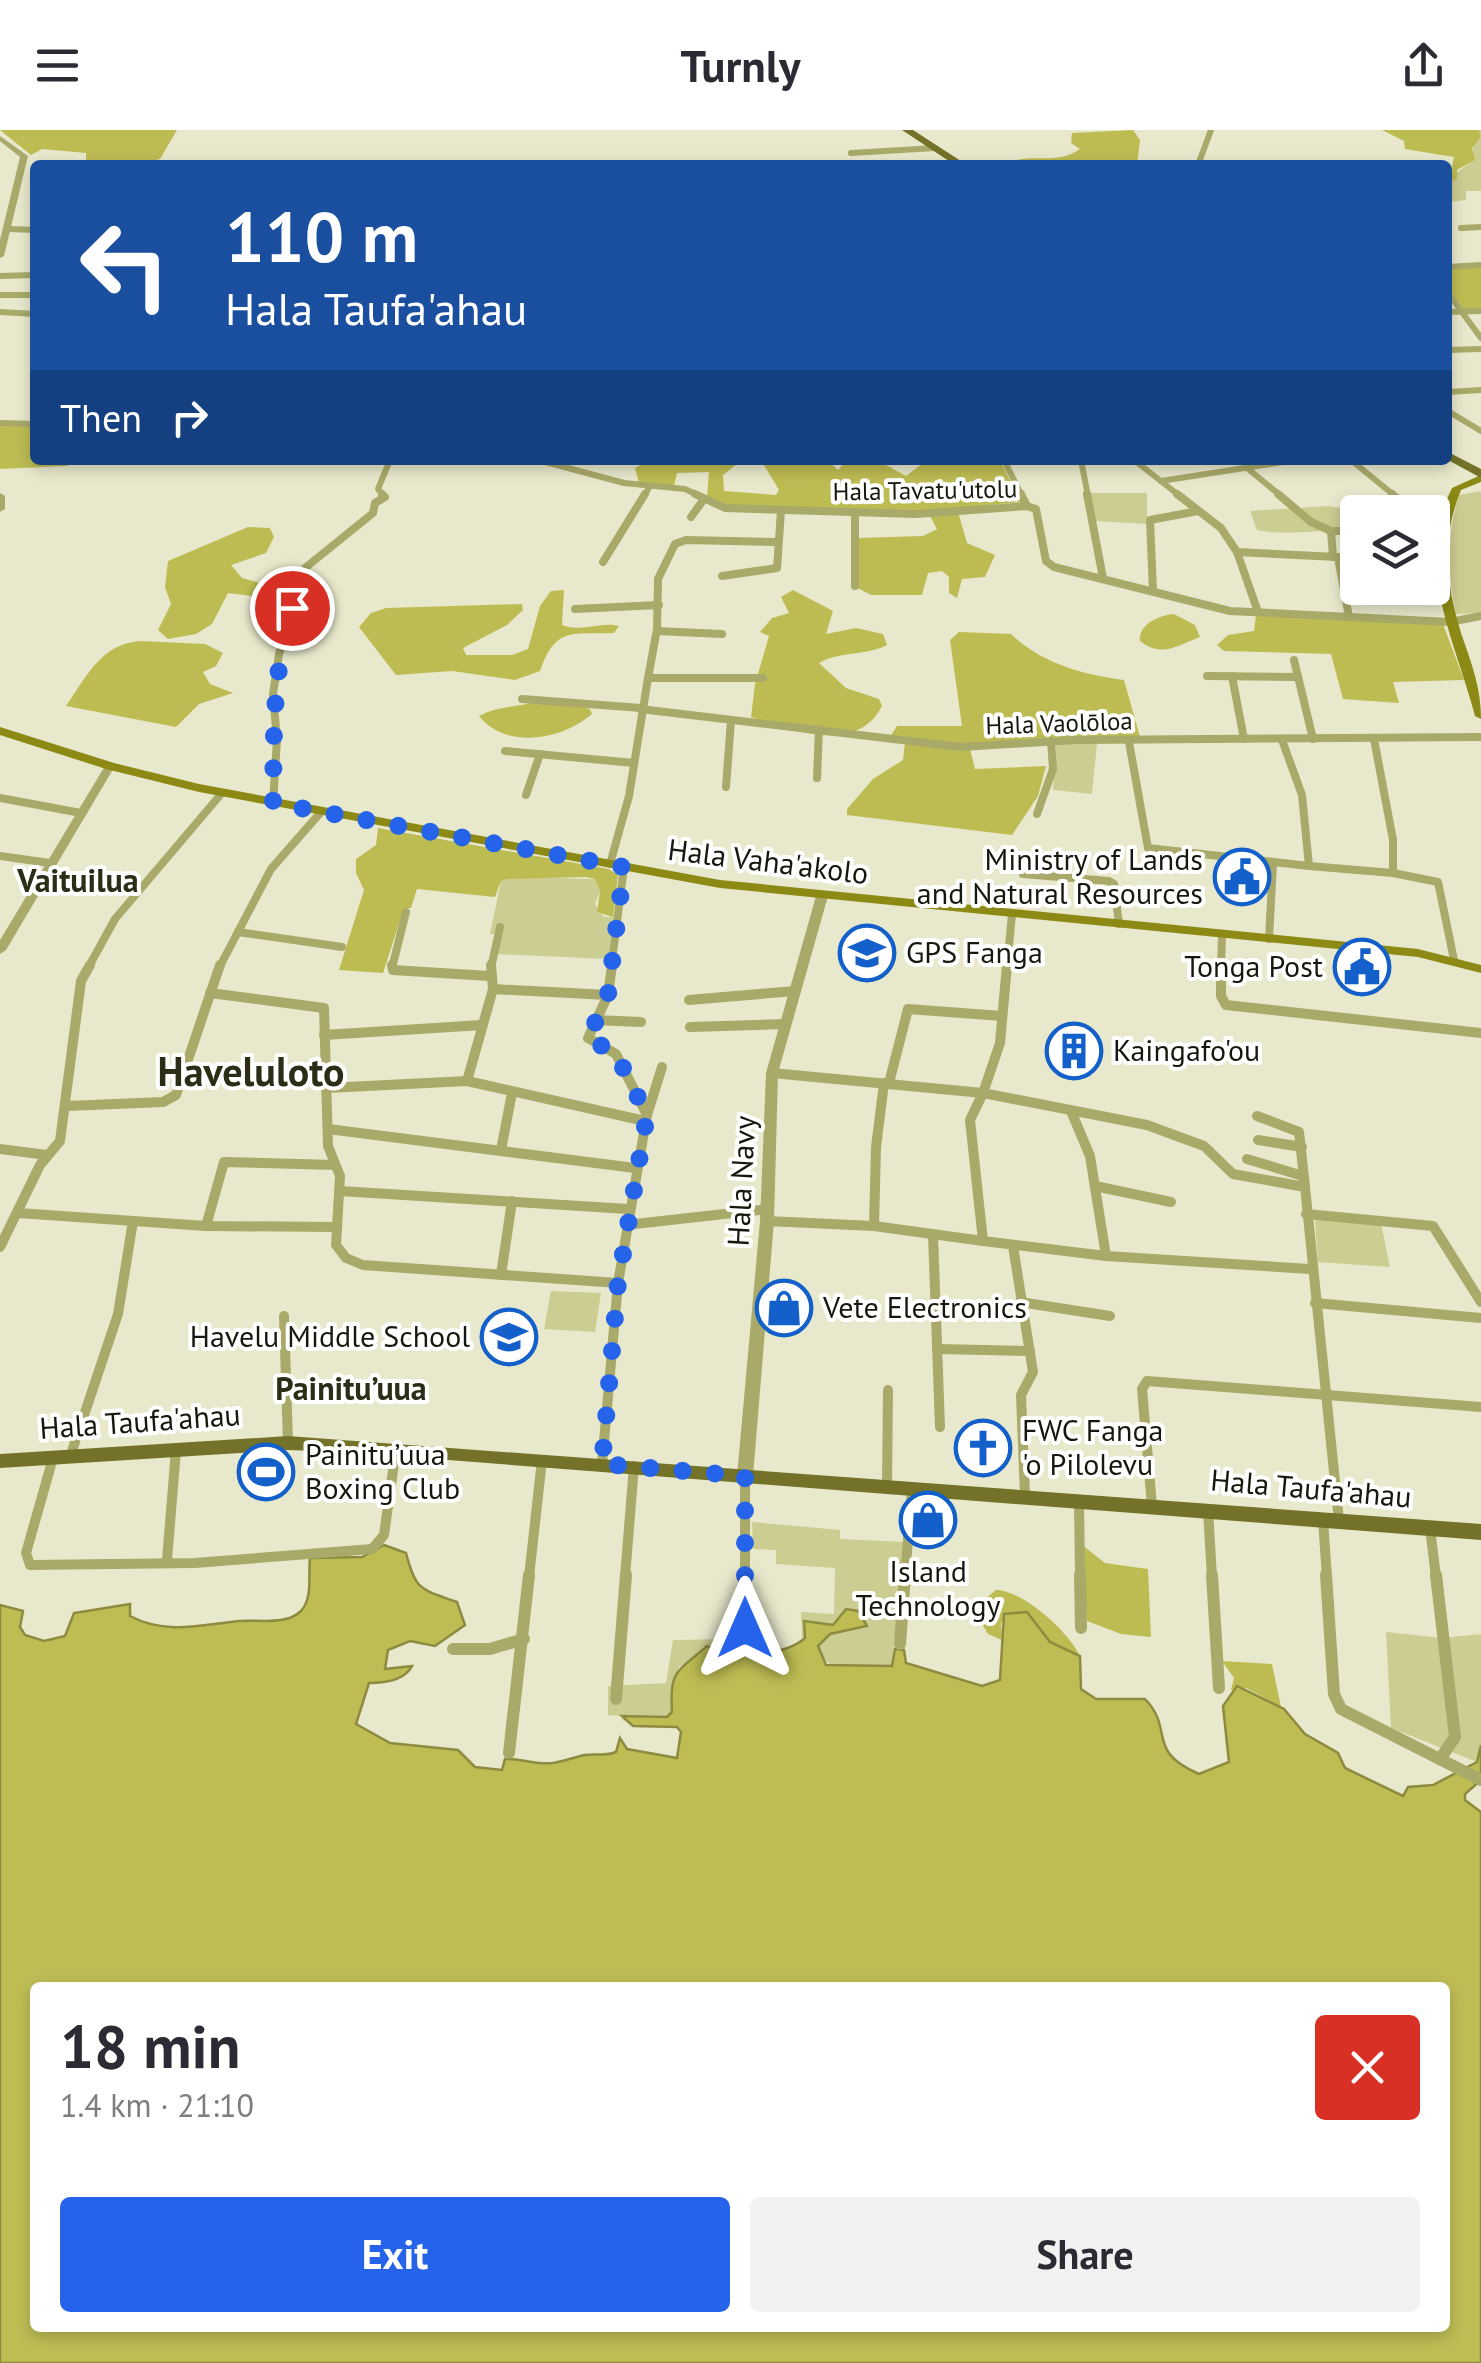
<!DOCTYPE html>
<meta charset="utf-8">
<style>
:root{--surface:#fff;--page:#f2f2f3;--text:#2b2b33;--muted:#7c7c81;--accent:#2563eb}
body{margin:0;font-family:"PT Sans",sans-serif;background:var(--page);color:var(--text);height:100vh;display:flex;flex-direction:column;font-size:38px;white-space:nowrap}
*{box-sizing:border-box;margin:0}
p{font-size:32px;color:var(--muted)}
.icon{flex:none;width:55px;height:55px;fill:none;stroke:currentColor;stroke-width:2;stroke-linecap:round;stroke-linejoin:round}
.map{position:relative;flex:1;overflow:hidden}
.details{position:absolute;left:30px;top:1852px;width:1420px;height:350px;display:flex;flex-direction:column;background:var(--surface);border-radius:10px;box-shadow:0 5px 15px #0003}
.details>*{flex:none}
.guide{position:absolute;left:30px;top:30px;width:1422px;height:305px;border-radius:10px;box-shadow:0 5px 15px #0003;background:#1a4fa0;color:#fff;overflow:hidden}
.buttons{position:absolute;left:1340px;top:365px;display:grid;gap:20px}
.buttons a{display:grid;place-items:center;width:110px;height:110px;border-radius:10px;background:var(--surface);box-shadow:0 5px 15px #0003;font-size:50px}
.pin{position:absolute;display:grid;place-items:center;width:85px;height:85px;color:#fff;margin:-42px;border:5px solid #fff;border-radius:50%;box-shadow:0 2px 10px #0007}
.me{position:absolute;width:110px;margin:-55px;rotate:0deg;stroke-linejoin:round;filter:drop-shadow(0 0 8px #0008)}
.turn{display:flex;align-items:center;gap:35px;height:210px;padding:0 30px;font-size:45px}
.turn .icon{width:130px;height:130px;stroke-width:2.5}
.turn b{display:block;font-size:70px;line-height:85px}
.then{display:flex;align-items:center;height:95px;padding:0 30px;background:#0003;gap:20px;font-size:38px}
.round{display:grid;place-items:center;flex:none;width:105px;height:105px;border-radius:10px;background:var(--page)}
.headline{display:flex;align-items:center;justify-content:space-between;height:170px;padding:0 30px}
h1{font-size:60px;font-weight:700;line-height:75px}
.button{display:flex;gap:20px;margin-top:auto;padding:20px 30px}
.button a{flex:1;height:115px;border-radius:10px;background:var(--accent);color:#fff;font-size:40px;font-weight:700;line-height:115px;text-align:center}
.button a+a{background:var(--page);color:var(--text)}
header{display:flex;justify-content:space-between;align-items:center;height:130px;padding:0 30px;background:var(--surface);font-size:45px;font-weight:700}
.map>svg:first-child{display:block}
</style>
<header><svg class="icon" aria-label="menu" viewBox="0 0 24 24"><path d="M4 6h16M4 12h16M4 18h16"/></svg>Turnly<svg class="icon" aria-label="share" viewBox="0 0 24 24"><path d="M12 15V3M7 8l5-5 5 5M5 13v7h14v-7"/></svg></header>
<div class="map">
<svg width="1481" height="2233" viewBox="0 0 1481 2233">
<rect width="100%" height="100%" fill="#e8e9cc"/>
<g fill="#cccd92">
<path d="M1479 0H1481V61H1466V70L1448 72C1447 50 1454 43 1472 32L1473 15 1481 7Z"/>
<path d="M1481 361V483L1456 484C1447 444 1447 404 1459 365Z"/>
<polygon points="1088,363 1147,363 1147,394 1095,391"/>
<path d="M1329 376 1368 382H1358L1357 400C1323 398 1291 407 1257 400L1250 381Z"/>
<polygon points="1060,613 1097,613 1092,664 1053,660 1056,615"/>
<polygon points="516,747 595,749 600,761 595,774 604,787 613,787 608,829 496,824 499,804 490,804 501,751"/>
<polygon points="1322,1089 1381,1093 1390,1137 1318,1132 1315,1091"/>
<polygon points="551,1161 601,1163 595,1202 544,1199"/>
<path d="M752 1392 840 1400V1409L904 1412 892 1536 834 1537 822 1528C809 1530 794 1535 781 1535 737 1534 722 1506 679 1537L670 1571 672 1582 667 1587 623 1591 622 1586 608 1585V1556L666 1553 673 1510 734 1509 739 1521H777L802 1511 801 1482 834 1484 835 1438 776 1434V1420L753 1419Z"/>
<polygon points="1386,1502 1442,1508 1481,1504 1481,1615 1477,1632 1391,1598"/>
</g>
<g fill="#bdbc53">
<polygon points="0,0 177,0 160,29 135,35 86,35 86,23 42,19 31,25"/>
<path d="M1133 0 1140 10 1137 35H1030L1017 30C1040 25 1059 34 1080 19L1071 13 1072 3Z"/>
<polygon points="1382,0 1479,0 1481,7 1472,18 1475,30 1457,40 1457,49 1448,54 1454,27 1405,19 1404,11"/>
<polygon points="1481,136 1481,180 1464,180 1448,158 1448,138"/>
<polygon points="0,295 35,295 35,330 87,330 66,336 0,339"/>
<polygon points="649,330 742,330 723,345 724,361 776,365 779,360 761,330 827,330 838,340 847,330 877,330 906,346 927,330 1000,330 1021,372 914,382 725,376 707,367 709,342 677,343 674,356 639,353 635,338"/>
<polygon points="958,382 967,413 995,425 985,447 962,449 957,468 949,463 949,447 942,441 928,443 922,465 871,465 856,457 858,408 923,406 937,399 930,386"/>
<polygon points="248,397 270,398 274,407 266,423 231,435 242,448 268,455 295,438 310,441 307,456 259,467 228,463 212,494 196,504 168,509 158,500 171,474 165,457 168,431"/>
<path d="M564 460 562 495C583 503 600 491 619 496L614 503C573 505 556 495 540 541L515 550 452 541 396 545 359 497 371 483 386 478 522 474 523 480 507 495 463 518 466 525H512L528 519 540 476 551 461Z"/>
<path d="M793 460 833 481 826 504 856 498 883 504 887 515C865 526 840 521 819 533L846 558 879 569 882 576C857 625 791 601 751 587L755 554 769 506 760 502 772 488 789 483 781 467Z"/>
<path d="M1174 484 1195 495 1200 507C1176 516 1162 528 1140 511 1138 494 1160 485 1174 484Z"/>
<polygon points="1256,485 1443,494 1464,550 1393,552 1399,573 1343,569 1331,524 1224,521 1217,515 1228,505 1254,501"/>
<path d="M959 502 1011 504C1041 533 1083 545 1124 550L1140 607H1051L970 619 975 639 1046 636 1038 666 1012 705 847 685V679L873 649 903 630 905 612 890 607 897 596H962L950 510Z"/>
<path d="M140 511 205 514 223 523 216 536 203 542 210 554 233 563 199 574 176 597 66 576C87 546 101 514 140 511Z"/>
<path d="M547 568 590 579 592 584C562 610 506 620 479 586 500 574 525 578 547 568Z"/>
<polygon points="378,698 609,739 618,745 613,787 597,782 600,761 595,749 586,747 508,749 501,751 495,767 417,759 411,778 404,778 383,843 339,840 364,760 356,743 356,729 376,715"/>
<polygon points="1082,1415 1105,1433 1148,1439 1151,1507 1121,1504 1087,1491"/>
<path d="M996 1460C1023 1460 1069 1502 1080 1526L1051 1512 1027 1482 1001 1493 1002 1510 988 1504 982 1494 985 1469Z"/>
<polygon points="1222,1531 1272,1534 1281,1577 1246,1558 1231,1560 1234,1548"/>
</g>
<path fill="#bebd54" stroke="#8c8b3f" stroke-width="2.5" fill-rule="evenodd" d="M384 1415 406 1423C416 1461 420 1459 457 1472L465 1495 435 1516 410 1511 388 1520 385 1539 412 1536C405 1550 384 1553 369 1553L356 1594 390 1613 458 1620 475 1637 502 1640 505 1629C517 1628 527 1632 539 1633 558 1635 569 1628 585 1625 597 1623 604 1627 616 1622L620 1608 627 1619 677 1628 681 1602 677 1597 633 1596 622 1586 667 1587 672 1582C669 1539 678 1542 707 1516 731 1528 784 1527 805 1508L804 1491 833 1495 846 1479 858 1481 867 1496 830 1504 818 1516 826 1535 892 1536 895 1519 904 1520 906 1533 982 1556 1000 1550 1004 1484 1027 1482 1050 1512 1080 1526 1081 1559 1096 1569H1145C1175 1600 1145 1621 1199 1644L1229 1632 1223 1576 1237 1556 1284 1579 1305 1604 1338 1623 1345 1638 1403 1666 1408 1657 1433 1655 1477 1632 1481 1615V1650L1465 1664V1670L1481 1682V2233H0V1475L23 1481 20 1497 25 1505 44 1511 65 1506 74 1483 130 1474V1486C166 1505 201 1495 239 1491 257 1489 286 1496 301 1481 313 1468 308 1446 310 1428L362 1427ZM35 1858H1445V2198H35Z"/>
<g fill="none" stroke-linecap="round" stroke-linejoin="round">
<g stroke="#a9a96a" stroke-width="6">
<polyline points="851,23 935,18"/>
<polyline points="1198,35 1211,0"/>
<polyline points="1461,98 1481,97"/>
<polyline points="9,99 35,100"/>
<polyline points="1448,137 1481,135"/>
<polyline points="0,146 35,145"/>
<polyline points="1448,163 1481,208"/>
<polyline points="0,165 35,165"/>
<polyline points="0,182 35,184"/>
<polyline points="1448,182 1481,181"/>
<polyline points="1448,220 1481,219"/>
<polyline points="1448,262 1481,260"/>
<polyline points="1451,283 1481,301"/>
<polyline points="0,293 35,294"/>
<polyline points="538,330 624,353 685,359 700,366"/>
<polyline points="1004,330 1022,366"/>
<polyline points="1081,330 1088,366"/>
<polyline points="1134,330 1180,366"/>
<polyline points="1351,330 1395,366"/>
<polyline points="1247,338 1281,366"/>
<polyline points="1161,351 1296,330"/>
<polyline points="384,366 378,359 390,330"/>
<polyline points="644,366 650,356"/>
</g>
<g stroke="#a9a96a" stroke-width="8">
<polyline points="695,364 725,378 916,384 1027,376 1036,379 1046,431 1054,437 1230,481 1450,492 1481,486"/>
<polyline points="1021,364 1027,376"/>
<polyline points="1087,364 1103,448"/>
<polyline points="1177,364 1221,398 1237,422 1358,428"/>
<polyline points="1278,364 1311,392 1331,401"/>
<polyline points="1392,364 1414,382"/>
<polyline points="855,384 855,456"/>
<polyline points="691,387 704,369"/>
<polyline points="1432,398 1442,405 1432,405"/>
<polyline points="1237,422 1258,482"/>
<polyline points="1333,427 1331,401 1358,401"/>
<polyline points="1338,427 1349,487"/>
<polyline points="603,432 645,364"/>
<polyline points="722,446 777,438 781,381"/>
<polyline points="1153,461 1150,390 1198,381"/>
<polyline points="575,479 659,475"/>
<polyline points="657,501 722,504"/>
<polyline points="1294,530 1313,609"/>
<polyline points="1207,546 1298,547"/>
<polyline points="1232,546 1244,609"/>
<polyline points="648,548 657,499 658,449 675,414 686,410 778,412"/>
<polyline points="522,569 641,578"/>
<polyline points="640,579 961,617 1076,610 1481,607"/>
<polyline points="1129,612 1148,718 1309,736 1302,665 1282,610"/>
<polyline points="505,621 634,633"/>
<polyline points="817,648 819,599"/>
<polyline points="726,657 731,590"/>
<polyline points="526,665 540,624"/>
<polyline points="0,668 81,683"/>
<polyline points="273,673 277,610 273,564 279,524 305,438 373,383 375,373 385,367 382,364"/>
<polyline points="1037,684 1053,639 1051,611"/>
<polyline points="0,726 50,733"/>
<polyline points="610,734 629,666 648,548 763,548"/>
<polyline points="1309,736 1393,743 1393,710 1374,609"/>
<polyline points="1393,743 1438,752 1454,830"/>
<polyline points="1023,744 1109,751 1114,754 1119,794"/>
<polyline points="238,802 342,817"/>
<polyline points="1269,809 1273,733"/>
<polyline points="88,838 115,789 222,663"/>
<polyline points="219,838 271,739 321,682"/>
<polyline points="392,838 406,782"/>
<polyline points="491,838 500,797"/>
<polyline points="611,838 624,737"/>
<polyline points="1007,838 1012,784"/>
<polyline points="1221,838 1222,804"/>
</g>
<g stroke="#a9a96a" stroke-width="10">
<polyline points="392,835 393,840 489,846"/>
<polyline points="1007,835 1000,913 983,963 1147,995 1204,1016 1233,1044 1305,1057 1339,1391"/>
<polyline points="1221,835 1221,866 1226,875 1481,903"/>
<polyline points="493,859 608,865"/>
<polyline points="210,863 324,878 328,1016 340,1046 336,1115 346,1128 363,1135 618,1153"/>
<polyline points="689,870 795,861"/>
<polyline points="595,890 641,892"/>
<polyline points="690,897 785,894"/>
<polyline points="324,905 482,895"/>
<polyline points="772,943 983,963 970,990 983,1111 1106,1126 1310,1139"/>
<polyline points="256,944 326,942"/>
<polyline points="467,951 493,859 491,835"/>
<polyline points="889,953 908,879 1002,886"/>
<polyline points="327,958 467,951 645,991"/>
<polyline points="67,976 163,972 176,965 220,835"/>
<polyline points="1071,981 1090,1026 1106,1126"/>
<polyline points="647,985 662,937"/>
<polyline points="1257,986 1299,1002 1305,1057"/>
<polyline points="328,999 635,1038"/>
<polyline points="1258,1010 1302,1017"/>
<polyline points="0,1019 47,1025"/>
<polyline points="501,1020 512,963"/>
<polyline points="1247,1029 1303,1046"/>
<polyline points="1095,1056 1171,1072"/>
<polyline points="340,1061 628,1079"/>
<polyline points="18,1083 206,1096 336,1097"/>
<polyline points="1306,1084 1433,1096 1481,1172"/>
<polyline points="767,1091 874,1096 983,1111"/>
<polyline points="626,1095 768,1079"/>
<polyline points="206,1096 224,1032 335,1035"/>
<polyline points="874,1096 876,1017 884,953"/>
<polyline points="933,1105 940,1297"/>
<polyline points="1013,1116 1033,1242 1021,1265 1025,1366"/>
<polyline points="0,1117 40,1035 60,1011 81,851 90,835"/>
<polyline points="501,1145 512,1071"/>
<polyline points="1020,1172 1110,1186"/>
<polyline points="1315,1173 1481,1188"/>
<polyline points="284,1186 288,1313"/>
<polyline points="937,1219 1030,1221"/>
<polyline points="70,1327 118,1184 133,1091"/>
<polyline points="53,1328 26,1423 30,1435 195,1433 372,1419 384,1405 396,1319"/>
<polyline points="602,1334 618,1153 647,985 616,924 588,908 608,865 612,835"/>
<polyline points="745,1346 745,1447"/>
<polyline points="887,1357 888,1260"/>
<polyline points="1079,1371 1080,1447"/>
<polyline points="1152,1376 1142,1259 1147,1251 1481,1277"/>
<polyline points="1208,1381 1212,1447"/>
<polyline points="1323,1390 1327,1447"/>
<polyline points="1430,1398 1436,1447"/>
<polyline points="167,1430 176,1320"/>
<polyline points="529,1447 542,1330"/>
<polyline points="625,1447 634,1336"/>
<polyline points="905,1447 912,1360"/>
</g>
<g stroke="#a9a96a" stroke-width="12">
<polyline points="745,1445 745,1498"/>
<polyline points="1080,1445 1081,1498"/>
<polyline points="1212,1445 1219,1558"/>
<polyline points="1326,1445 1334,1564 1341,1579 1481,1650"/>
<polyline points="1436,1445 1455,1607 1440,1629"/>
<polyline points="900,1514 905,1445"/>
<polyline points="453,1519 490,1519 524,1509"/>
<polyline points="616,1569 626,1445"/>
<polyline points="509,1623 529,1445"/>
</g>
<g fill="#a9a96a" fill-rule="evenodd">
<polygon points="0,6 28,26 4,126 0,128 0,110 20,27 0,11"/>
<polygon points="0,363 5,366 5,379 0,382"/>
<polygon points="110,633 115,636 6,820 0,824 0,810 105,636"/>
<polygon points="822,762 828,766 778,943 774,1091 753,1346 750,1350 745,1352 740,1350 737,1346 760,1091 766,943 816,766"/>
</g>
<g fill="#8c8a15" fill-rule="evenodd">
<path d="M1481 345V352L1461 360C1440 412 1446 453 1462 506 1472 535 1481 558 1481 589L1475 586C1459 523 1423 453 1440 387 1443 377 1448 367 1452 358Z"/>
<polygon points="0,597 114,633 199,654 720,750 1418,819 1481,835 1481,843 1418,827 720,758 199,662 106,639 0,605"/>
</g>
<g fill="#737228" fill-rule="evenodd">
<polygon points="902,0 913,0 967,35 955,35"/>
<polygon points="1448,322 1481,339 1481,348 1448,330"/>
<polygon points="288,1306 1481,1394 1481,1410 344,1322 288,1320 0,1338 0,1324"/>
</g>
</g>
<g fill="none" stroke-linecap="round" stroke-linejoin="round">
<path stroke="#2563eb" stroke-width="18" stroke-dasharray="0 32.4" d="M292 478C272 545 274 604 273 673L624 737 608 865 588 908 616 924 647 985 618 1153 602 1334 745 1346V1498"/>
</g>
<defs>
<g id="civic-ring" transform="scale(2.875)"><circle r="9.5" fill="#fff" stroke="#1460ca" stroke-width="1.5"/><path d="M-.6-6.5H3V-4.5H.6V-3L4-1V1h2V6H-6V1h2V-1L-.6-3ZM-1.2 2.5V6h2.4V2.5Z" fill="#1460ca"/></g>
<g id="school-ring" transform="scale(2.875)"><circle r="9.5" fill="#fff" stroke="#1460ca" stroke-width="1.5"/><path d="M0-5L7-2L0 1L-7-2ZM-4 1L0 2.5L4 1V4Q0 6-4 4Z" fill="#1460ca"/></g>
<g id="building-ring" transform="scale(2.875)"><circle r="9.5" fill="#fff" stroke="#1460ca" stroke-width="1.5"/><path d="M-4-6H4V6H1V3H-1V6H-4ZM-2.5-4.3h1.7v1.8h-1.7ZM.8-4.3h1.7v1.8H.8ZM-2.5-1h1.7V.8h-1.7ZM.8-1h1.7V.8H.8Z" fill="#1460ca"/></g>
<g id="shop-ring" transform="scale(2.875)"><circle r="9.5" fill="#fff" stroke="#1460ca" stroke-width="1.5"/><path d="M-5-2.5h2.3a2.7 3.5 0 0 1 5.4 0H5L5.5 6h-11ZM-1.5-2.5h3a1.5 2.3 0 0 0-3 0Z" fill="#1460ca"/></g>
<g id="church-ring" transform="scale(2.875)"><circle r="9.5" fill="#fff" stroke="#1460ca" stroke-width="1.5"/><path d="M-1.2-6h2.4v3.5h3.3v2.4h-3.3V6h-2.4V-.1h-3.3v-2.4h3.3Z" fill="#1460ca"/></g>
<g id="stadium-ring" transform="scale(2.875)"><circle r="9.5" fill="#fff" stroke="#1460ca" stroke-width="1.5"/><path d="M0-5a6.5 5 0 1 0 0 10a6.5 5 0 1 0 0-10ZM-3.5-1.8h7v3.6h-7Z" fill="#1460ca"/></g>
</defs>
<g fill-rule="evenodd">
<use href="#civic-ring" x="1242" y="747"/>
<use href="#school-ring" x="867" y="823"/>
<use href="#civic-ring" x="1362" y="837"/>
<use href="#building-ring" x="1074" y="921"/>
<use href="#shop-ring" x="784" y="1178"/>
<use href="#school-ring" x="509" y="1207"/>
<use href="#church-ring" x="983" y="1318"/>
<use href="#stadium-ring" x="266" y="1342"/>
<use href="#shop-ring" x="928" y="1390"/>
</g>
<g text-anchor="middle" stroke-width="8" stroke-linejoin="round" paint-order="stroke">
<g font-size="25" fill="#16170d" stroke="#fff">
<text transform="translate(925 360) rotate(-1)" y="9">Hala Tavatu'utolu</text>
<text transform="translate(1059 593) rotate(-2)" y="9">Hala Vaolōloa</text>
</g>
<g font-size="30" fill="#16170d" stroke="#fff" text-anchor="start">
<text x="1203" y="740" text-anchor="end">Ministry of Lands<tspan x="1203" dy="34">and Natural Resources</tspan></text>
<text x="906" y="833">GPS Fanga</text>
<text x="1323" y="847" text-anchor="end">Tonga Post</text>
<text x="1113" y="931">Kaingafo'ou</text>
<text x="823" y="1188">Vete Electronics</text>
<text x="470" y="1217" text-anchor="end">Havelu Middle School</text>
<text x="1022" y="1311">FWC Fanga<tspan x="1022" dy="34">'o Pilolevu</tspan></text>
<text x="305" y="1335">Painitu’uua<tspan x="305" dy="34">Boxing Club</tspan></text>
<text x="928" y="1452" text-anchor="middle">Island<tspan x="928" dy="34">Technology</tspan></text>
</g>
<g font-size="30" fill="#16170d" stroke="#fff">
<text transform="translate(768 732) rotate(7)" y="10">Hala Vaha'akolo</text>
<text transform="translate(742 1051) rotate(-87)" y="10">Hala Navy</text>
<text transform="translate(140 1292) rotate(-4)" y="10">Hala Taufa'ahau</text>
<text transform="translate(1311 1359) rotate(5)" y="10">Hala Taufa'ahau</text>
</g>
<g font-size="32" font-weight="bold" fill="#2d2d17" stroke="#fff">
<text x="78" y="762">Vaituilua</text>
<text x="351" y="1270">Painitu’uua</text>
</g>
<g font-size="40" font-weight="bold" fill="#2d2d17" stroke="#fff">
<text x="251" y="956">Haveluloto</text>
</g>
</g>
</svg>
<div class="buttons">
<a><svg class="icon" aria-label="layers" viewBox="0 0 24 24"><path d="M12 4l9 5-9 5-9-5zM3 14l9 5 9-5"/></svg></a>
</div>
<div class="pin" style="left:292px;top:478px;background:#d93025"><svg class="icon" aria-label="arrive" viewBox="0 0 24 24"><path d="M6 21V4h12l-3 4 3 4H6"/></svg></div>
<svg class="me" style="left:745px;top:1498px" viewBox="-20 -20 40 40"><path d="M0-17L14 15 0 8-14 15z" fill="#2563eb" stroke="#fff" stroke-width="4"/></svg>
<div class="guide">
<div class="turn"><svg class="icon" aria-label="left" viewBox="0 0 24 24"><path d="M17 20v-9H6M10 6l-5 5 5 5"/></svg><div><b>110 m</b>Hala Taufa'ahau</div></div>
<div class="then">Then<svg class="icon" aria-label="right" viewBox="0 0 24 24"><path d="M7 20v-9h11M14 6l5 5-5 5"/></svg></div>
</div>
<section class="details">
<div class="headline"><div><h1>18 min</h1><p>1.4 km · 21:10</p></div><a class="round" style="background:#d93025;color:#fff"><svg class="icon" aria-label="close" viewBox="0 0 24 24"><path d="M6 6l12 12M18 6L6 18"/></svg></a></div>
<div class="button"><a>Exit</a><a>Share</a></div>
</section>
</div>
